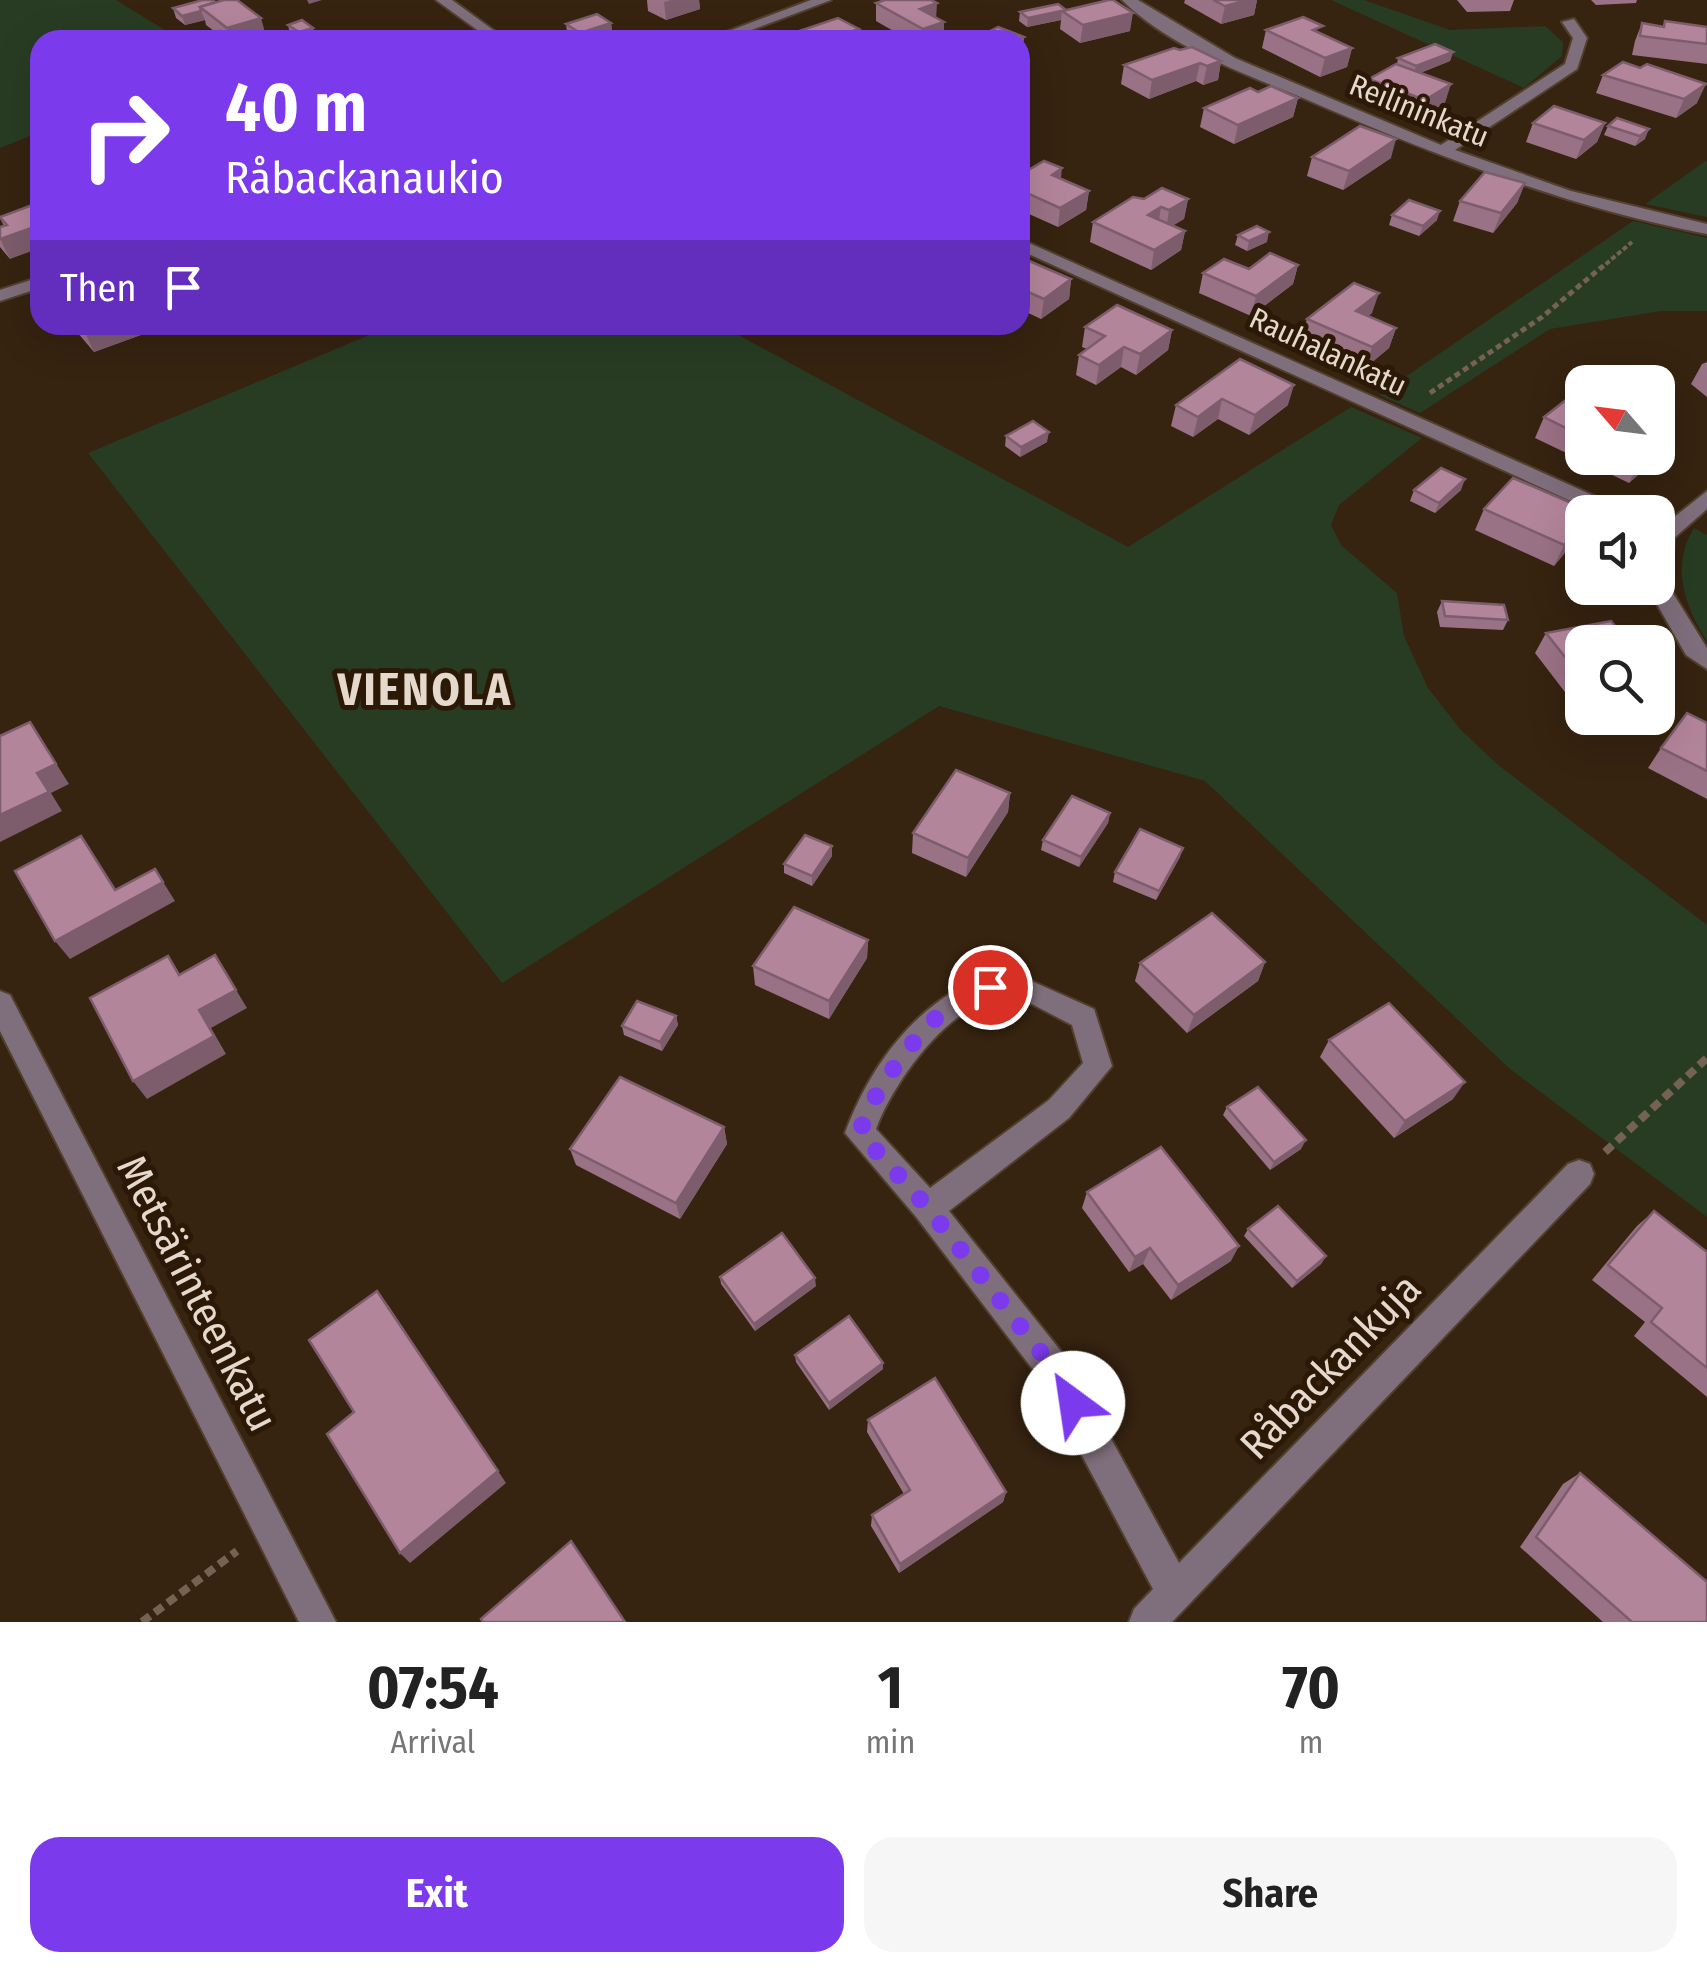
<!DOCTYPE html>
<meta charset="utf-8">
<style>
:root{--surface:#fff;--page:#f6f6f6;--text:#222;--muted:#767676;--accent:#7c3aed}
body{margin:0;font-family:"Fira Sans Condensed",sans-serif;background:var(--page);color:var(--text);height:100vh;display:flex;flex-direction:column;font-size:38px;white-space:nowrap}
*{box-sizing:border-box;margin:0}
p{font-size:32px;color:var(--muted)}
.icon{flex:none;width:55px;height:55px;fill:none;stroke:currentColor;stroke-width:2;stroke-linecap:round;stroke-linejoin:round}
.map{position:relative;height:1622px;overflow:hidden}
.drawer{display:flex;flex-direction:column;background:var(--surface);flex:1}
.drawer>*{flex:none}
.banner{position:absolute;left:30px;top:30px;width:1000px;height:305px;border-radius:30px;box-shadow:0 10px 40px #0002;background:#7c3aed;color:#fff;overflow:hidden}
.needle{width:65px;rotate:298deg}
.controls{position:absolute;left:1565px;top:365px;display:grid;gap:20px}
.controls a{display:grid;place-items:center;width:110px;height:110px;border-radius:20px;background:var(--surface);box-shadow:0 10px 40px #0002;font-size:50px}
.pin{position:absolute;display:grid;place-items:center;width:85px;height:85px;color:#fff;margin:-42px;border:5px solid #fff;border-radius:50%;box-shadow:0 2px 10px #0007}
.me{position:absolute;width:110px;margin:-55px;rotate:329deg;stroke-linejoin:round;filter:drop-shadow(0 0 8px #0008)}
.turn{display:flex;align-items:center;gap:35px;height:210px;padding:0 30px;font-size:45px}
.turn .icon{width:130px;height:130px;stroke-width:2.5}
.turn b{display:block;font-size:70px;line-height:85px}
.then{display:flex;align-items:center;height:95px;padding:0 30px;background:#0003;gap:20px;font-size:38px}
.eta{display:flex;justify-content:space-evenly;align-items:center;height:170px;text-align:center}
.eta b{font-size:60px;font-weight:700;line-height:70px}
.action{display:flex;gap:20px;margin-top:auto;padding:20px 30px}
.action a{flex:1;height:115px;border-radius:30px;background:var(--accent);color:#fff;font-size:40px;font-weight:700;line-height:115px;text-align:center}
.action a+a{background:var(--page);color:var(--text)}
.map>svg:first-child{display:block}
</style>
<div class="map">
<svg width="1707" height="1622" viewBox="0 0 1707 1622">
<rect width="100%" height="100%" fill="#362310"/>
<g fill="#283c23">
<polygon points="0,0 116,0 181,40 40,40 40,132 0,148"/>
<polygon points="1331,0 1364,0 1450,30 1545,26 1563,42 1562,56 1524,88"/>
<polygon points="1707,160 1707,217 1645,204"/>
<polygon points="1633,221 1707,238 1707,311 1661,311 1550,329 1420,413 1379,395"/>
<polygon points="393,325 720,325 1128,547 1351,407 1422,438 1339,505 1331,525 1341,545 1397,593 1404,636 1428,688 1461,730 1497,764 1707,925 1707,1217 1510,1069 1205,781 939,706 502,983 88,453"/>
<path d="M1694 528 1707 535V642C1685 606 1670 567 1694 528Z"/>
</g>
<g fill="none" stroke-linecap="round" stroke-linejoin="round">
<g stroke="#52402e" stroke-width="4">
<g id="minor">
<polygon points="436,0 452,0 507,40 491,40"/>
<polygon points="811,0 831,0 725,40 705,40"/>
<path d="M1122 0H1138L1235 58 1441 145 1565 64 1573 38 1562 22 1574 19 1587 38 1577 69 1455 150 1571 191 1707 224V234C1565 207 1435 155 1303 98 1243 73 1169 47 1122 0Z"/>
<polygon points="1020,239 1619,507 1622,512 1595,512 1020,250"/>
<polygon points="40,277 40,288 0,301 0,290"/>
<polygon points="1707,491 1707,509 1674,538 1671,590 1707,648 1707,669 1686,655 1649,590 1658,588 1658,530"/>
<path d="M990 975 1027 979 1094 1009 1112 1066 1069 1118 949 1211 1068 1360 1179 1563 1568 1164 1579 1160 1590 1164 1594 1174 1590 1184 1172 1622H1129L1134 1609 1153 1589 1044 1384 917 1218 845 1133C870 1065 919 998 990 975ZM1002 998 1030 1003 1072 1025 1083 1063 1049 1100 930 1188 876 1129C892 1084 951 1001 1002 998Z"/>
<polygon points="0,991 10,995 336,1622 299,1622 0,1031"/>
</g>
</g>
<polyline stroke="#746353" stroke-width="4" stroke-dasharray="5 2.5" stroke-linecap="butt" points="1600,269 1632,242"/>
<polyline stroke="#746353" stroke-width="5" stroke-dasharray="6 4" stroke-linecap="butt" points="1430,393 1542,317 1603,266"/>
<g stroke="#746353" stroke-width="8" stroke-dasharray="10 6" stroke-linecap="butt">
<polyline points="1605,1152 1707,1058"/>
<polyline points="142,1622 237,1551"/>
</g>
<use href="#minor" fill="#7f6f7c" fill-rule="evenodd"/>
</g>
<g fill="#9a7285">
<polygon points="203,0 266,36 253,40 226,40 206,25 205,20 185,25 176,18 173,8"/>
<polygon points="647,0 699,0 700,9 666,20 648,11"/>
<polygon points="1185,0 1257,0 1254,15 1221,24 1184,3"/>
<polygon points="1457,0 1514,0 1510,11 1467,12"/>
<polygon points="1591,0 1637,0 1636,3 1596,5"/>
<polygon points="876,3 936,18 944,40 909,40 876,21"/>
<polygon points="1066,10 1130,31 1080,43 1060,29 1061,20 1027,27 1019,21 1020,12"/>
<polygon points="1665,21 1707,27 1707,64 1632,55 1635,41 1642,23 1663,26"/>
<polygon points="611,23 613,40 568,40 566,24"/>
<polygon points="288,25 316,37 299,40 290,34"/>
<polygon points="998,27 1024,37 1023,46 1020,47 1020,40 983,40 984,34"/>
<polygon points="802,30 859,37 864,40 802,40"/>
<polygon points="1266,30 1352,48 1347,67 1320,77 1262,48"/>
<polygon points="1180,50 1221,61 1218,80 1203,85 1196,81 1149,99 1121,84 1124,65"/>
<polygon points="1453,52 1450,61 1420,73 1445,103 1419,119 1364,97 1369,79 1397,64 1398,58"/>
<polygon points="1603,75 1697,103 1676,118 1596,93"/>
<polygon points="1258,92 1298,98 1293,117 1234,144 1200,127 1204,108"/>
<polygon points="1533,123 1605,123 1597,142 1576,159 1526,142"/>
<polygon points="1608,126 1645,139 1635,146 1604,135"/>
<polygon points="1312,157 1391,158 1343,190 1307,176"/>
<polygon points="1020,175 1061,179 1089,191 1086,210 1058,227 1020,210"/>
<polygon points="1525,183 1517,203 1493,233 1453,221 1460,201"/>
<polygon points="1144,199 1188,199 1184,219 1173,225 1185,231 1181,250 1151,270 1090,242 1093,222"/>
<polygon points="35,204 10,259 0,247 0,227 4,226 0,218"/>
<polygon points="1392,215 1437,220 1419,236 1389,225"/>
<polygon points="1238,235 1267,242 1247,251 1235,245"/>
<polygon points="1020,257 1071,279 1069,299 1041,319 1024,311 1020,314"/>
<polygon points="1298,265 1293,284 1251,316 1199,293 1203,273"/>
<polygon points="1372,313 1368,316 1396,328 1389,348 1365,368 1301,339 1307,319"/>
<polygon points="71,325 146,325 149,332 94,352"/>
<polygon points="980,325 1005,325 996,332"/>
<polygon points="1085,327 1172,330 1168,350 1136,375 1121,367 1096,385 1076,375 1079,355 1087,349 1082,347"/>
<polygon points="1240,359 1288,405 1249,435 1218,419 1193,437 1171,426 1176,405"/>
<polygon points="1707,362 1707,397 1691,384 1702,364"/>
<polygon points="1582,396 1582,458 1657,458 1629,483 1535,438 1544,417"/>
<polygon points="1006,436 1047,442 1020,457 1005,446"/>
<polygon points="1414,490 1461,490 1435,513 1410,501"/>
<polygon points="1484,509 1582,512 1581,533 1554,566 1475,530"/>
<polygon points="1442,601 1508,620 1503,630 1440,627 1437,612"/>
<polygon points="1546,633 1628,642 1582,693 1568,696 1535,653"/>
<polygon points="1707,723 1707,799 1648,768 1661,748"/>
<polygon points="1010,793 1008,812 966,877 912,853 913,833"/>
<polygon points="1110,813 1108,823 1079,867 1041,850 1043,840"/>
<polygon points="832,856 812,886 784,873 784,864"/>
<polygon points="1180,857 1156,900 1113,882 1115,872"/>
<polygon points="868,940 867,958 829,1019 755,985 753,966"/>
<polygon points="1265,962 1258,981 1187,1033 1135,981 1140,963"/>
<polygon points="676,1016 678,1025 662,1051 624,1035 622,1026"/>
<polygon points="1329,1040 1453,1099 1394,1138 1320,1057"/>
<polygon points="1227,1107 1301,1149 1270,1170 1223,1115"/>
<polygon points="724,1127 727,1144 680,1219 576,1165 570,1149"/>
<polygon points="1087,1192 1231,1261 1171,1300 1143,1264 1129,1272 1082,1208"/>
<polygon points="1654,1211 1707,1252 1707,1397 1634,1336 1645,1322 1592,1280 1637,1226"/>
<polygon points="1248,1229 1326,1256 1321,1264 1292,1288 1244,1236"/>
<polygon points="720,1277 816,1286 755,1331 721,1284"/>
<polygon points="795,1355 883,1369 829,1410 796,1362"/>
<polygon points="868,1420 1006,1492 1003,1502 899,1573 871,1526 872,1515 904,1494 867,1432"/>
<polygon points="1580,1473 1707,1622 1603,1622 1520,1547 1563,1484"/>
</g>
<g fill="#7d5d6c">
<polygon points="307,0 322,0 309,4"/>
<polygon points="671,0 699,0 700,9 666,20 664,2"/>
<polygon points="1248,0 1257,0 1254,15 1221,24 1225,6"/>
<polygon points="937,3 936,21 920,9"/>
<polygon points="201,11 205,20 185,25 182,16"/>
<polygon points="1062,11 1061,20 1027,27 1028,18"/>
<polygon points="1133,13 1130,31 1080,43 1083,25"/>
<polygon points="261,18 266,36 253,40 231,40 227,28"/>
<polygon points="944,22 944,40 923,40 923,29"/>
<polygon points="611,23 613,40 581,40 580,33"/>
<polygon points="313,28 316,37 301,40 299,32"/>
<polygon points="1352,48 1347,67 1320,77 1325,58"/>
<polygon points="1453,52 1450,61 1413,76 1416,66"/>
<polygon points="1221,61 1218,80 1203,85 1207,66"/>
<polygon points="1200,63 1196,81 1149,99 1152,80"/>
<polygon points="1451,84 1445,103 1419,119 1425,100"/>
<polygon points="1706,84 1697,103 1676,118 1684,99"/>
<polygon points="1298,98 1293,117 1234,144 1238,125"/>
<polygon points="1605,123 1597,142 1576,159 1584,140"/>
<polygon points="1649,129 1645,139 1635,146 1640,136"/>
<polygon points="1396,139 1391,158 1343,190 1349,171"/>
<polygon points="1062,168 1060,188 1052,175"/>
<polygon points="1525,183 1517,203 1493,233 1501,213"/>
<polygon points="1089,191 1086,210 1058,227 1060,208"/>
<polygon points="1188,199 1184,219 1166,230 1169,210"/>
<polygon points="1161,207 1158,226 1148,215"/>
<polygon points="1440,211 1437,220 1419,236 1423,226"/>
<polygon points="40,225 40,248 10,259 0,239"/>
<polygon points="1185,231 1181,250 1151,270 1154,250"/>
<polygon points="1269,232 1267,242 1247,251 1249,241"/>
<polygon points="1298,265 1293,284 1251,316 1256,296"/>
<polygon points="1071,279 1069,299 1041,319 1044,299"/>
<polygon points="1026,291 1024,311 1020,314 1020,296"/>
<polygon points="1379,293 1372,313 1350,331 1356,311"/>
<polygon points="104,325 146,325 149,332 94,352 85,332"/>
<polygon points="996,325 1005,325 996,332"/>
<polygon points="1396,328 1389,348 1365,368 1372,347"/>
<polygon points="1172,330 1168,350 1136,375 1140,354"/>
<polygon points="1124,347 1121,367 1096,385 1099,365"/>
<polygon points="1294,385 1288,405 1249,435 1255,415"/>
<polygon points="1222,399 1218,419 1193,437 1198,417"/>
<polygon points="1049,432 1047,442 1020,457 1021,447"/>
<polygon points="1669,436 1658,457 1658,447"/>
<polygon points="1645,458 1657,458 1629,483 1639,463"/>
<polygon points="1465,479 1461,490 1435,513 1439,503"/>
<polygon points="1582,523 1581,533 1554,566 1564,545"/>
<polygon points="1582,675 1582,693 1568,696 1580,676"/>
<polygon points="30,722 69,784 51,793 62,811 0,842 0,815"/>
<polygon points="1010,793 1008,812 966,877 968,858"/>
<polygon points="1110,813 1108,823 1079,867 1081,857"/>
<polygon points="81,836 124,903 155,869 175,901 70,959 55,941"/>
<polygon points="832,846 832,856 812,886 812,876"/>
<polygon points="1183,848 1180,857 1156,900 1159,891"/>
<polygon points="868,940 867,958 829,1019 829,1001"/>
<polygon points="215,955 247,1008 211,1028 226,1054 147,1099 133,1081 199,1010"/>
<polygon points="1265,962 1258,981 1187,1033 1194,1015"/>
<polygon points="676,1016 678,1025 662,1051 660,1042"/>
<polygon points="1465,1082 1453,1099 1394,1138 1405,1121"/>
<polygon points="724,1127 727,1144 680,1219 676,1203"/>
<polygon points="1306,1140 1301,1149 1270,1170 1274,1162"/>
<polygon points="1239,1246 1231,1261 1171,1300 1178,1285"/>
<polygon points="1150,1248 1143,1264 1129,1272 1135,1257"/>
<polygon points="1326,1256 1321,1264 1292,1288 1297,1281"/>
<polygon points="815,1278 816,1286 755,1331 754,1324"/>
<polygon points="388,1305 506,1483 410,1563 400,1553"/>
<polygon points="883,1363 883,1369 829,1410 829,1403"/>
<polygon points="1006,1492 1003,1502 899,1573 900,1564"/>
</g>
<g fill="#b3859b" stroke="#7d5d6c" stroke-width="2.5">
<polygon points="203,0 212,0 215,2 200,7 201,11 182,16 173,8"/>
<polygon points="224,0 237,0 261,18 227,28 200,7"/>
<polygon points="885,0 931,0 937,3 920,9 944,22 923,29 876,3"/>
<polygon points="1109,0 1113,0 1133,13 1083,25 1062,11"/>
<polygon points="1213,0 1248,0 1225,6"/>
<polygon points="1058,4 1066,10 1028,18 1020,12"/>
<polygon points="597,14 611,23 580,33 566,24"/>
<polygon points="1303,17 1323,26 1313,30 1352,48 1325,58 1266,30"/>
<polygon points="838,18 859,29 850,32 864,40 819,40 802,30"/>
<polygon points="302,20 313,28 299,32 288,25"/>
<polygon points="1665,21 1707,27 1707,44 1640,36 1642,23 1664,27"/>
<polygon points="998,27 1024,37 1017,40 1000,40 984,34"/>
<polygon points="1435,44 1453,52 1416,66 1398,58"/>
<polygon points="1192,47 1221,61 1207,66 1200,63 1152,80 1124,65 1174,48 1180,50"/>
<polygon points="1623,62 1640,68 1647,64 1706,84 1684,99 1603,75"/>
<polygon points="1396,64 1451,84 1425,100 1369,79"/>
<polygon points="1271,86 1298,98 1238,125 1204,108 1250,88 1258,92"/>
<polygon points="1554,106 1605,123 1584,140 1533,123"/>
<polygon points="1617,118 1649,129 1640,136 1608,126"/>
<polygon points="1360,126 1396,139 1349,171 1312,157"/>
<polygon points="1044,161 1062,168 1052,175 1089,191 1060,208 1020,190 1020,175"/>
<polygon points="1485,172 1525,183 1501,213 1460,201"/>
<polygon points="1162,188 1188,199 1169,210 1161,207 1148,215 1185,231 1154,250 1093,222 1133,197 1144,199"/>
<polygon points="1409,200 1440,211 1423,226 1392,215"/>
<polygon points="35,204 40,209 40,225 0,239 0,227 7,225 0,217"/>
<polygon points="1257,226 1269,232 1249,241 1238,235"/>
<polygon points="1270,253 1298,265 1256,296 1203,273 1224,259 1249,269"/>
<polygon points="1020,257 1071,279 1044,299 1026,291 1020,296"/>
<polygon points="1354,283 1379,293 1356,311 1396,328 1372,347 1307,319"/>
<polygon points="1117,305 1172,330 1140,354 1124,347 1099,365 1079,355 1105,336 1085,327"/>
<polygon points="79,325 104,325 85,332"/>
<polygon points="1240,359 1294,385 1255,415 1222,399 1198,417 1176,405"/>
<polygon points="1621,374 1633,382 1604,382 1601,380"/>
<polygon points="1575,393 1582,396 1582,436 1544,417"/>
<polygon points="1033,421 1049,432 1021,447 1006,436"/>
<polygon points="1658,431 1669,436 1658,447"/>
<polygon points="1628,458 1645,458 1639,463"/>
<polygon points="1441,468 1465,479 1439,503 1414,490"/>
<polygon points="1513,478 1592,512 1582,512 1582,523 1564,545 1484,509"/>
<polygon points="1442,601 1504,605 1508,620 1445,616"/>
<polygon points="1611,621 1628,642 1582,642 1582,675 1580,676 1546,633"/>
<polygon points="1687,713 1707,723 1707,771 1661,748"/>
<polygon points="30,722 56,764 37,773 49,792 0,815 0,736"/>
<polygon points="956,770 1010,793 968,858 913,833"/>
<polygon points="1072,796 1110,813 1081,857 1043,840"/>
<polygon points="1140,829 1183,848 1159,891 1115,872"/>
<polygon points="805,835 832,846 812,876 784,864"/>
<polygon points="81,836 115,890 155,869 163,882 55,941 15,871"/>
<polygon points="794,907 868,940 829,1001 753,966"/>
<polygon points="1212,913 1265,962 1194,1015 1140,963"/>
<polygon points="215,955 236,990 199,1010 214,1036 133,1081 90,998 168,956 179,975"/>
<polygon points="637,1001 676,1016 660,1042 622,1026"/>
<polygon points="1389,1003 1465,1082 1405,1121 1329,1040"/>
<polygon points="620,1077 724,1127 676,1203 570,1149"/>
<polygon points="1258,1087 1306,1140 1274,1162 1227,1107"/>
<polygon points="1161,1147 1239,1246 1178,1285 1150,1248 1135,1257 1087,1192"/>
<polygon points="1278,1206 1326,1256 1297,1281 1248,1229"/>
<polygon points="1654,1211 1707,1252 1707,1368 1651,1322 1662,1308 1608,1265"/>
<polygon points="782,1233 815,1278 754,1324 720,1277"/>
<polygon points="377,1291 498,1471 400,1553 327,1434 354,1412 309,1340"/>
<polygon points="849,1316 883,1363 829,1403 795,1355"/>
<polygon points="935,1378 1006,1492 900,1564 872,1515 910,1490 868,1420"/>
<polygon points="1580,1473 1707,1582 1707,1622 1632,1622 1536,1537"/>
<polygon points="571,1541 625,1622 483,1622 481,1619"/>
</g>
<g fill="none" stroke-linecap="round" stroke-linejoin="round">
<path stroke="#7c3aed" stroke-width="18" stroke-dasharray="0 32.4" d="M990 987C979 991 964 995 954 1002 921 1027 869 1094 860 1133L928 1208 1056 1372 1073 1403"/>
</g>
<g text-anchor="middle" stroke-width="10" stroke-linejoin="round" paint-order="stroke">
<g font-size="30" fill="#e5d8cc" stroke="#2b1906">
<text transform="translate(1419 111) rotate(22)" y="10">Reilininkatu</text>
<text transform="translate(1328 352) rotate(25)" y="10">Rauhalankatu</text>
</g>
<g font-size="42" fill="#e5d8cc" stroke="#2b1906">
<text transform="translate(198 1293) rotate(63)" y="15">Metsärinteenkatu</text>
<text transform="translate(1330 1366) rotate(-46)" y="15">Råbackankuja</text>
</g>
<g font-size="45" font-weight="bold" letter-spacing="2.5" fill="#e5d8cc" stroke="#2b1906">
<text x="425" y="705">VIENOLA</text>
</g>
</g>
</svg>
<div class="controls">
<a><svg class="needle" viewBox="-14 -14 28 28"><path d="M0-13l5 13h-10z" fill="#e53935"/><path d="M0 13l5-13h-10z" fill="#767676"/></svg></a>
<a><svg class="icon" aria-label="sound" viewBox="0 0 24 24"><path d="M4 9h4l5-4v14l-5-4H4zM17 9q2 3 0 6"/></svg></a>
<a><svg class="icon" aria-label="search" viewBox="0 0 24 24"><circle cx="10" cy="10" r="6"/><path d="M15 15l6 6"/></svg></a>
</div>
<div class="pin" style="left:990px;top:987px;background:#d93025"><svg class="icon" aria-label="arrive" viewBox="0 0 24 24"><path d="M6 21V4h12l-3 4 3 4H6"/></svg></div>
<svg class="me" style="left:1073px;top:1403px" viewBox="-20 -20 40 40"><circle r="19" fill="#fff"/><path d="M0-13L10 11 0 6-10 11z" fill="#7c3aed"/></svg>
<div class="banner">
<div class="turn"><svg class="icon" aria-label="right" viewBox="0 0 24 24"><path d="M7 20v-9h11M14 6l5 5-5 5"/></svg><div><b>40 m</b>Råbackanaukio</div></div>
<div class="then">Then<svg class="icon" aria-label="arrive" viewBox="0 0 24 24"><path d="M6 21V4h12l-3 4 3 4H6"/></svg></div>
</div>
</div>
<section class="drawer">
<div class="eta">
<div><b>07:54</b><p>Arrival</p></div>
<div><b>1</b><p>min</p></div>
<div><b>70</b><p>m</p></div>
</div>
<div class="action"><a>Exit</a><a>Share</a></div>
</section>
